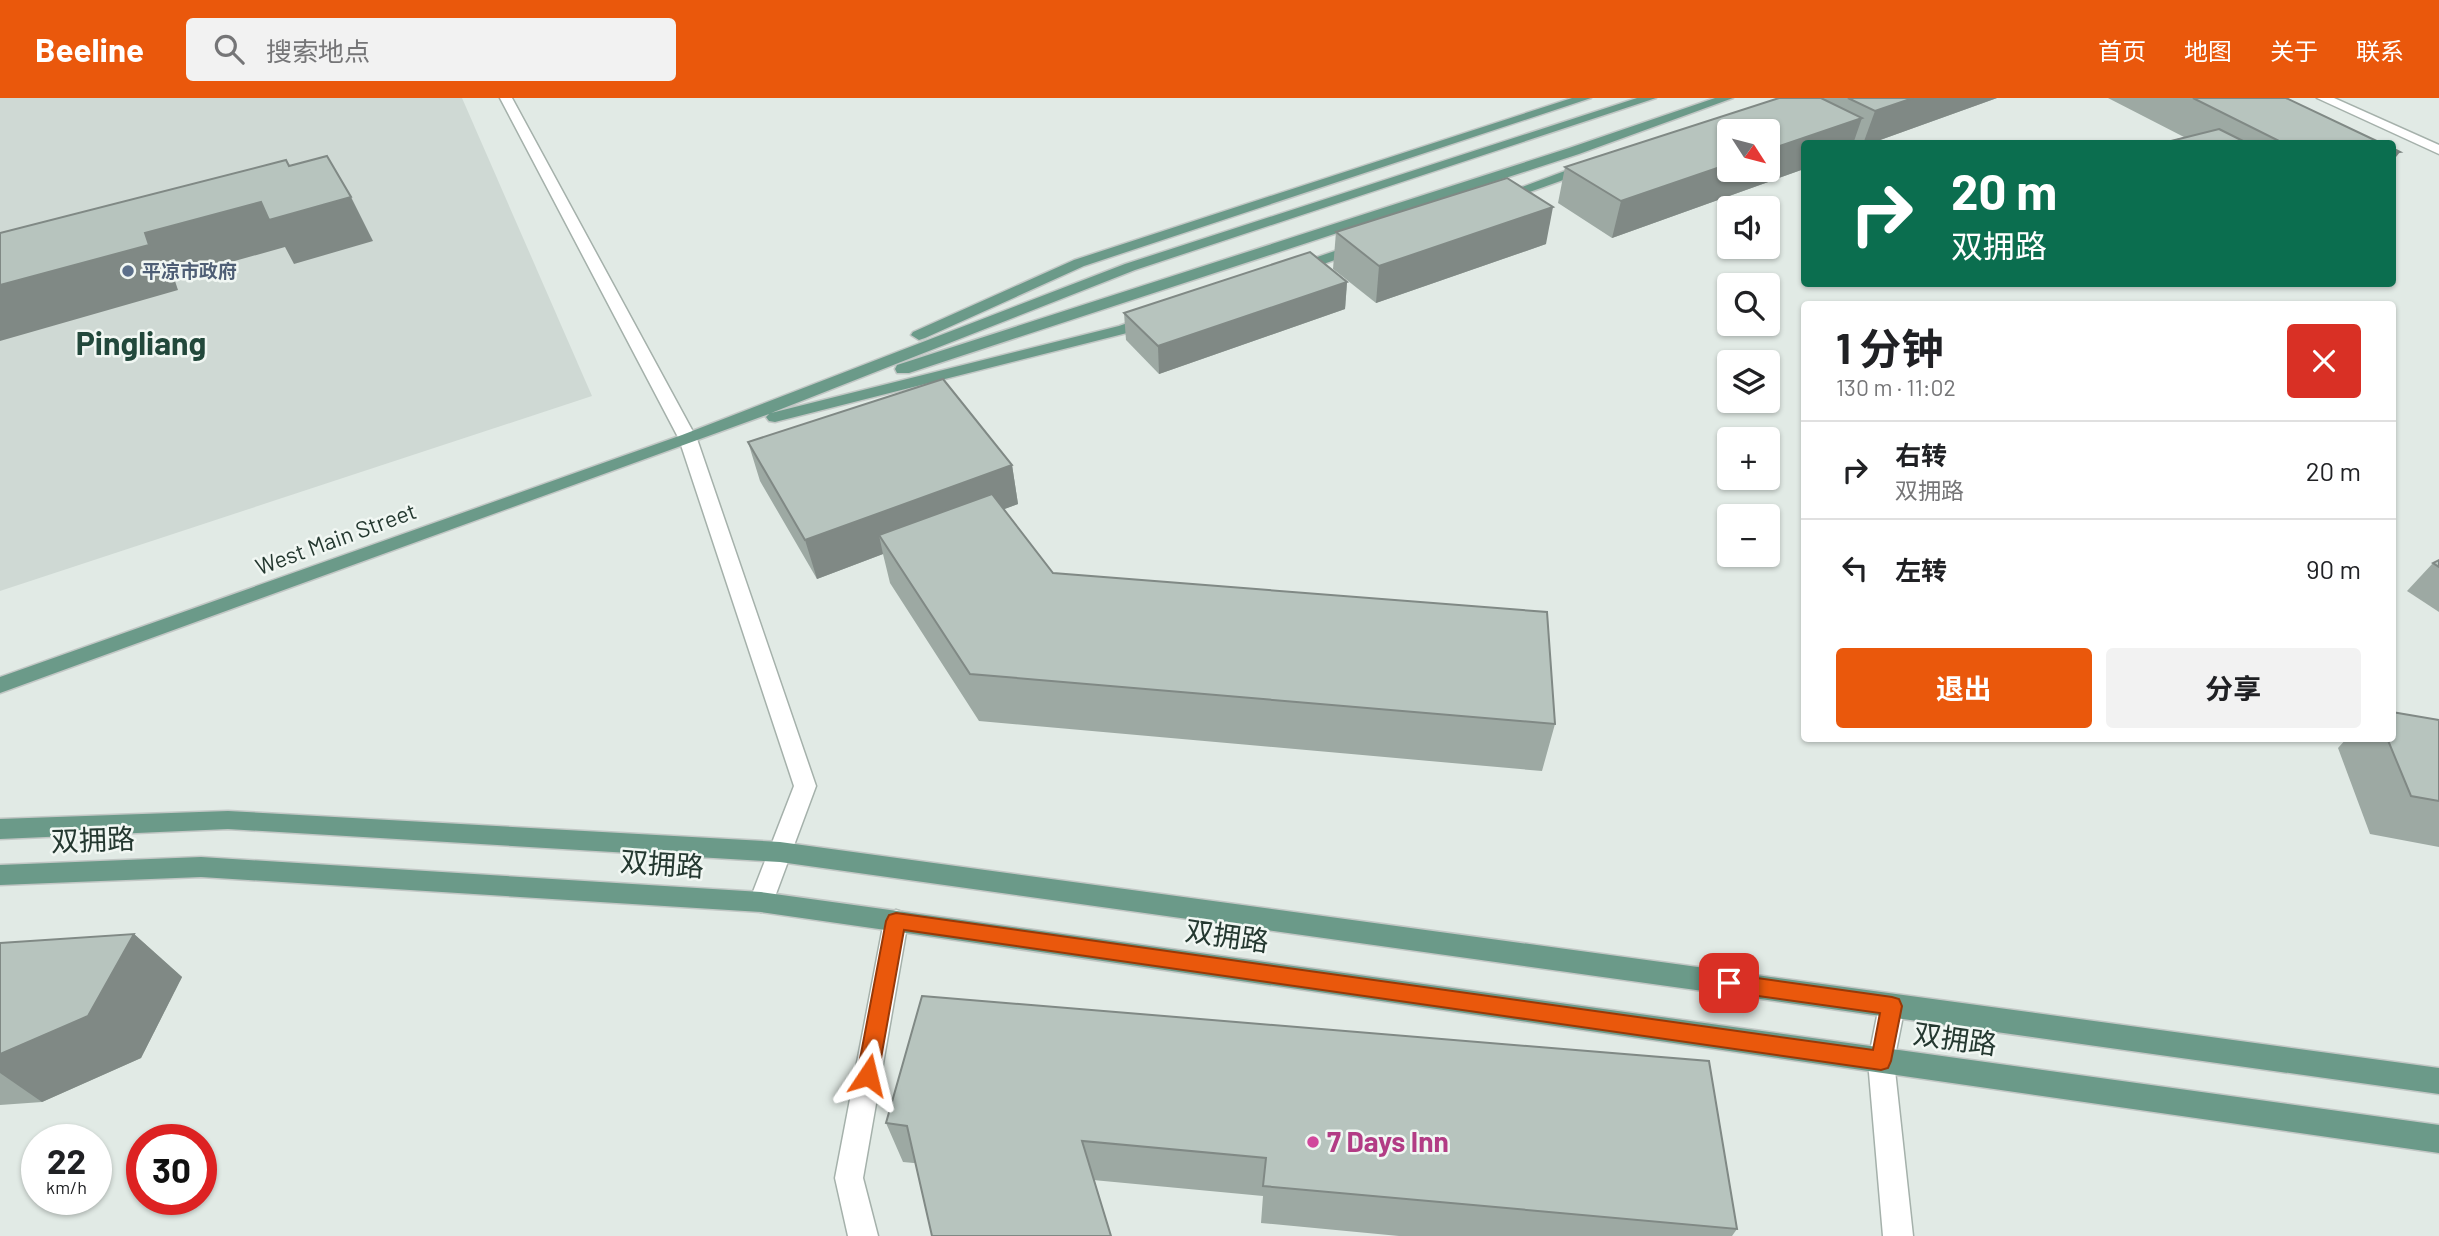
<!DOCTYPE html>
<html lang="zh">
<meta charset="utf-8">
<style>
:root{--surface:#fff;--page:#f2f2f2;--text:#202124;--muted:#757577;--line:#e0e0e0;--accent:#ea580c}
body{margin:0;font-family:Barlow,"Noto Sans SC",sans-serif;background:var(--page);color:var(--text);height:100vh;display:flex;flex-direction:column;font-size:26px;white-space:nowrap}
*{box-sizing:border-box;margin:0}
p{font-size:23px;color:var(--muted)}
.icon{flex:none;width:38px;height:38px;fill:none;stroke:currentColor;stroke-width:2;stroke-linecap:round;stroke-linejoin:round}
.map{position:relative;flex:1;overflow:hidden}
.side{position:absolute;left:1801px;top:203px;width:595px;height:441px;display:flex;flex-direction:column;background:var(--surface);border-radius:7px;box-shadow:0 2px 5px #0004}
.side>*{flex:none}
.top-card{position:absolute;left:1801px;top:42px;width:595px;height:147px;border-radius:7px;box-shadow:0 2px 5px #0004;background:#0b6e4f;color:#fff;overflow:hidden}
.needle{width:46px;rotate:126deg}
.fabs{position:absolute;left:1717px;top:21px;display:grid;gap:14px}
.fabs a{display:grid;place-items:center;width:63px;height:63px;border-radius:7px;background:var(--surface);box-shadow:0 2px 5px #0004;font-size:35px}
.speed{position:absolute;left:21px;top:1026px;display:flex;gap:14px;font-size:35px;font-weight:700;text-align:center}
.speed>*{display:grid;place-content:center;width:91px;height:91px;border-radius:50%;background:var(--surface);box-shadow:0 2px 5px #0004;line-height:1}
.speed small{font-size:18px;font-weight:400}
.speed .limit{border:10px solid #d22;background:#fff;color:#111}
.pin{position:absolute;display:grid;place-items:center;width:60px;height:60px;color:#fff;margin:-30px;border-radius:14px;box-shadow:0 4px 10px #0006}
.me{position:absolute;width:77px;margin:-38px;rotate:10deg;stroke-linejoin:round;filter:drop-shadow(0 0 5px #0008)}
.turn{display:flex;align-items:center;gap:24px;height:147px;padding:0 35px;font-size:32px}
.turn .icon{width:91px;height:91px;stroke-width:2.5}
.turn b{display:block;font-size:49px;line-height:60px}
.round{display:grid;place-items:center;flex:none;width:74px;height:74px;border-radius:7px;background:var(--page)}
.summary{display:flex;align-items:center;justify-content:space-between;height:119px;padding:0 35px}
h1{font-size:42px;font-weight:700;line-height:52px}
.cta{display:flex;gap:14px;margin-top:auto;padding:14px 35px}
.cta a{flex:1;height:80px;border-radius:7px;background:var(--accent);color:#fff;font-size:28px;font-weight:700;line-height:80px;text-align:center}
.cta a+a{background:var(--page);color:var(--text)}
ul{padding:0;list-style:none}
li{display:flex;align-items:center;gap:21px;height:98px;padding:0 35px;border-top:2px solid var(--line)}
li div{flex:1}
li b{display:block;font-size:26px}
li em{font-style:normal}
header{display:flex;align-items:center;gap:42px;box-sizing:border-box;height:98px;padding:0 35px;background:var(--accent);color:#fff}
header strong{font-size:33px}
nav{display:flex;gap:38px;margin-inline-start:auto;font-size:24px}
.search{width:490px;height:63px;background:var(--page);display:flex;align-items:center;gap:18px;box-sizing:border-box;padding:0 24px;border-radius:7px;color:var(--muted);font-size:26px}
.map>svg:first-child{display:block}
</style>
<header>
<strong>Beeline</strong>
<div class="search"><svg class="icon" aria-label="search" viewBox="0 0 24 24"><circle cx="10" cy="10" r="6"/><path d="M15 15l6 6"/></svg>搜索地点</div>
<nav><a>首页</a><a>地图</a><a>关于</a><a>联系</a></nav>
</header>
<div class="map">
<svg width="2439" height="1138" viewBox="0 0 2439 1138">
<rect width="100%" height="100%" fill="#e1eae5"/>
<polygon fill="#cfd9d4" points="0,0 462,0 592,298 0,493"/>
<g fill="none" stroke-linecap="round" stroke-linejoin="round">
<g stroke="#a5b1ab" stroke-width="3">
<g id="minor">
<polygon points="500,0 512,0 697,341 816,688 773,804 770,811 761,814 752,811 749,804 794,688 679,341"/>
<polygon points="2317,0 2334,0 2439,47 2439,56"/>
<polygon points="896,812 905,815 908,823 863,1080 878,1138 848,1138 835,1080 884,823 887,815"/>
<polygon points="1892,896 1901,900 1905,908 1894,963 1913,1138 1883,1138 1868,963 1879,908 1883,900"/>
</g>
</g>
<g stroke="#c2c7c5" stroke-width="3">
<g id="major">
<polygon points="1572,0 1591,0 1084,168 925,240 919,242 911,237 913,234 1074,162"/>
<polygon points="1637,0 1656,0 1135,172 771,315 1119,228 1150,217 1158,222 1156,225 1131,234 775,324 769,323 766,319 769,316 0,595 0,579 682,337 1125,166"/>
<polygon points="1715,0 1733,0 1579,56 909,275 897,275 895,271 897,267 1569,50"/>
<polygon points="1589,64 1594,65 1594,71 1502,104 1492,104 1490,101"/>
<polygon points="1361,144 1366,145 1368,148 1366,151 1298,175 1288,175 1285,172 1288,169"/>
<polygon points="228,713 780,744 2439,970 2439,996 780,764 228,731 0,741 0,721"/>
<polygon points="201,759 761,794 2439,1027 2439,1055 761,814 201,779 0,787 0,767"/>
</g>
</g>
<use href="#minor" fill="#fff" fill-rule="evenodd"/>
<use href="#major" fill="#6b9a89" fill-rule="evenodd"/>
</g>
<g fill="#9da9a3">
<polygon points="1779,0 1997,0 1869,46 1858,46 1853,43 1804,46 1804,71 1612,140 1558,105 1565,69"/>
<polygon points="2108,0 2286,0 2383,46 2159,46 2184,39"/>
<polygon points="1336,134 1546,146 1376,205 1333,171"/>
<polygon points="1347,184 1345,211 1159,276 1126,242 1124,215"/>
<polygon points="748,344 1012,367 1018,406 1004,411 1053,475 1555,626 1542,673 979,623 890,485 883,456 817,481 760,383"/>
<polygon points="2439,462 2439,514 2407,493 2433,465"/>
<polygon points="2439,622 2439,749 2370,736 2338,650 2347,640 2392,640"/>
<polygon points="134,836 182,879 141,960 42,1004 0,1007 0,845"/>
<polygon points="922,898 1737,1131 1732,1138 1399,1138 1261,1125 1263,1098 903,1064 886,1025"/>
</g>
<g fill="#808985">
<polygon points="1913,0 1997,0 1869,46 1863,46 1875,13"/>
<polygon points="1862,20 1853,46 1804,46 1804,71 1612,140 1621,103 1729,66 1729,72 1768,72 1768,52"/>
<polygon points="2400,54 2392,64 2392,55"/>
<polygon points="351,99 373,143 294,166 285,149 174,180 178,192 0,243 0,187 145,135 261,104"/>
<polygon points="1553,109 1546,146 1376,205 1379,168"/>
<polygon points="1347,184 1345,211 1159,276 1158,248"/>
<polygon points="1012,367 1018,406 890,454 879,437 883,456 817,481 805,442"/>
<polygon points="134,836 182,879 141,960 42,1004 0,975 0,956"/>
</g>
<g fill="#b7c4be" stroke="#808985" stroke-width="2">
<polygon points="1779,0 1821,0 1862,20 1768,52 1768,33 1729,33 1729,66 1621,103 1565,69"/>
<polygon points="1848,0 1913,0 1875,13"/>
<polygon points="2193,0 2286,0 2383,46 2285,46"/>
<polygon points="2219,31 2249,46 2159,46"/>
<polygon points="2392,50 2400,54 2392,55"/>
<polygon points="327,58 351,99 269,122 261,104 145,135 149,147 0,187 0,135 286,62 289,68"/>
<polygon points="1507,80 1553,109 1379,168 1336,134"/>
<polygon points="1310,154 1347,184 1158,248 1124,215"/>
<polygon points="943,281 1012,367 805,442 748,344"/>
<polygon points="992,396 1053,475 1547,514 1555,626 970,576 879,437"/>
<polygon points="2439,462 2439,469 2433,465"/>
<polygon points="2392,614 2439,622 2439,703 2411,698 2387,640 2392,640"/>
<polygon points="134,836 88,918 0,956 0,845"/>
<polygon points="922,898 1709,963 1737,1131 1263,1088 1266,1060 1082,1043 1111,1138 932,1138 907,1028 886,1025"/>
</g>
<polygon fill="#ea580c" stroke="#983908" stroke-width="2" points="896,815 1873,952 1880,915 1729,894 1722,891 1719,885 1722,879 1729,876 1892,899 1899,901 1902,908 1891,963 1888,970 1881,972 904,832 878,977 875,984 868,987 860,984 857,977 886,823 889,817"/>
<circle fill="#5c6f8a" stroke="#f1f7f3" stroke-width="2.5" cx="128" cy="173" r="7"/>
<circle fill="#d1479c" stroke="#f1f7f3" stroke-width="2.5" cx="1313" cy="1044" r="7"/>
<g text-anchor="middle" stroke-width="5" stroke-linejoin="round" paint-order="stroke">
<g font-size="19" font-weight="bold" fill="#4e5e75" stroke="#f1f7f3" text-anchor="start">
<text x="142" y="180">平凉市政府</text>
</g>
<g font-size="23" fill="#243830" stroke="#f1f7f3">
<text transform="translate(336 441) rotate(-20)" y="8">West Main Street</text>
</g>
<g font-size="28" fill="#243830" stroke="#f1f7f3">
<text transform="translate(93 742) rotate(-2)" y="10">双拥路</text>
<text transform="translate(662 766) rotate(4)" y="10">双拥路</text>
<text transform="translate(1227 838) rotate(8)" y="10">双拥路</text>
<text transform="translate(1955 941) rotate(8)" y="10">双拥路</text>
</g>
<g font-size="28" font-weight="bold" fill="#b23c85" stroke="#f1f7f3" text-anchor="start">
<text x="1327" y="1054">7 Days Inn</text>
</g>
<g font-size="32" font-weight="bold" fill="#22483b" stroke="#f1f7f3">
<text x="141" y="257">Pingliang</text>
</g>
</g>
</svg>
<div class="fabs">
<a><svg class="needle" viewBox="-14 -14 28 28"><path d="M0-13l5 13h-10z" fill="#e53935"/><path d="M0 13l5-13h-10z" fill="#757577"/></svg></a>
<a><svg class="icon" aria-label="sound" viewBox="0 0 24 24"><path d="M4 9h4l5-4v14l-5-4H4zM17 9q2 3 0 6"/></svg></a>
<a><svg class="icon" aria-label="search" viewBox="0 0 24 24"><circle cx="10" cy="10" r="6"/><path d="M15 15l6 6"/></svg></a>
<a><svg class="icon" aria-label="layers" viewBox="0 0 24 24"><path d="M12 4l9 5-9 5-9-5zM3 14l9 5 9-5"/></svg></a>
<a>+</a>
<a>−</a>
</div>
<div class="speed"><div>22<small>km/h</small></div><div class="limit">30</div></div>
<div class="pin" style="left:1729px;top:885px;background:#d93025"><svg class="icon" aria-label="arrive" viewBox="0 0 24 24"><path d="M6 21V4h12l-3 4 3 4H6"/></svg></div>
<svg class="me" style="left:868px;top:977px" viewBox="-20 -20 40 40"><path d="M0-17L14 15 0 8-14 15z" fill="#ea580c" stroke="#fff" stroke-width="4"/></svg>
<div class="top-card">
<div class="turn"><svg class="icon" aria-label="right" viewBox="0 0 24 24"><path d="M7 20v-9h11M14 6l5 5-5 5"/></svg><div><b>20 m</b>双拥路</div></div>
</div>
<section class="side">
<div class="summary"><div><h1>1 分钟</h1><p>130 m · 11:02</p></div><a class="round" style="background:#d93025;color:#fff"><svg class="icon" aria-label="close" viewBox="0 0 24 24"><path d="M6 6l12 12M18 6L6 18"/></svg></a></div>
<ul>
<li><svg class="icon" aria-label="right" viewBox="0 0 24 24"><path d="M7 20v-9h11M14 6l5 5-5 5"/></svg><div><b>右转</b><p>双拥路</p></div><em>20 m</em></li>
<li><svg class="icon" aria-label="left" viewBox="0 0 24 24"><path d="M17 20v-9H6M10 6l-5 5 5 5"/></svg><div><b>左转</b></div><em>90 m</em></li>
</ul>
<div class="cta"><a>退出</a><a>分享</a></div>
</section>
</div>
